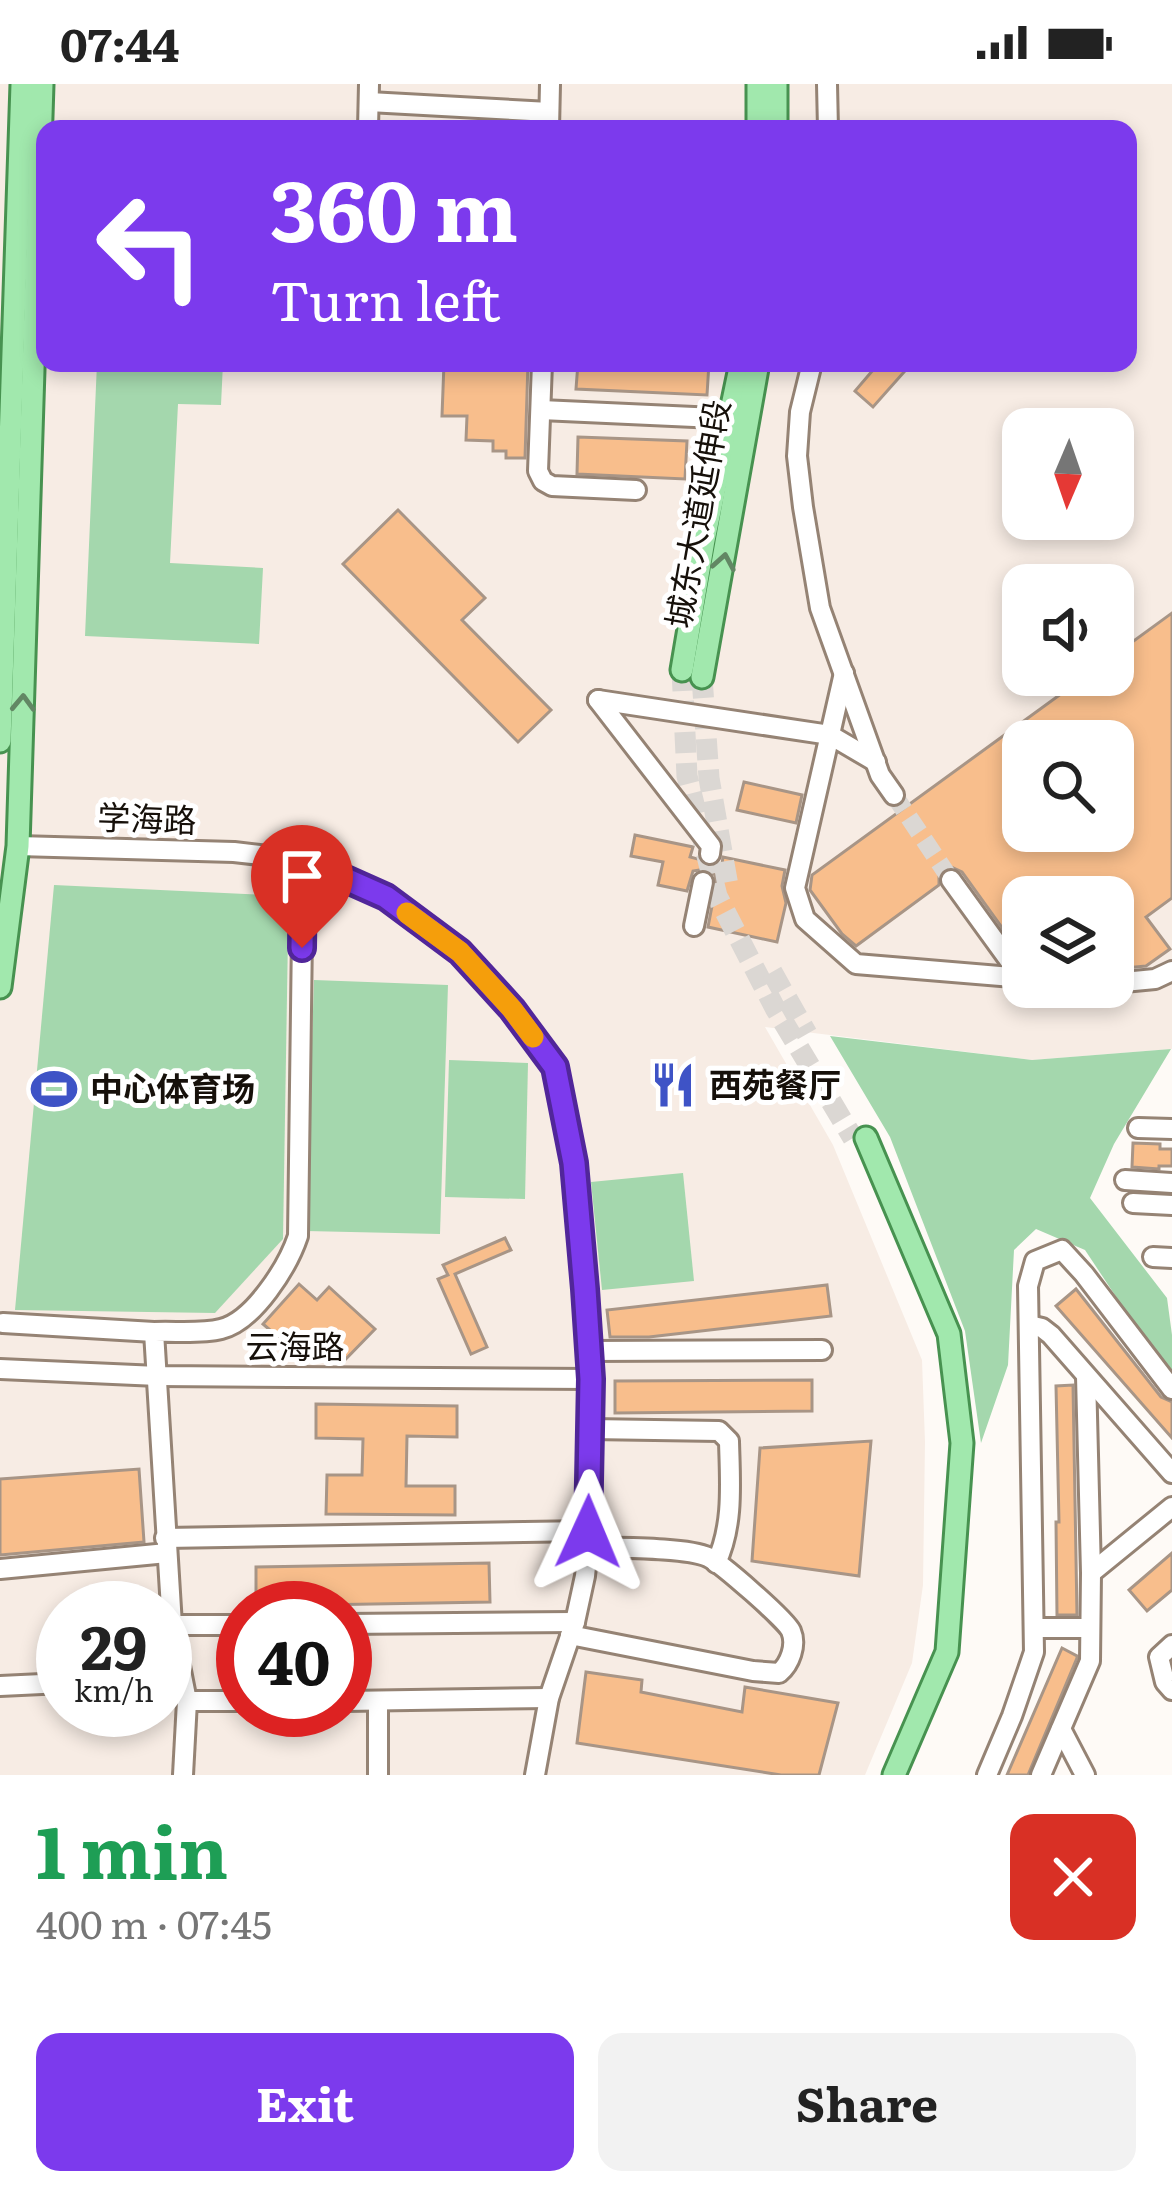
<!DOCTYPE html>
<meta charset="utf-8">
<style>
:root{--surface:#fff;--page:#f2f2f2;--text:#222;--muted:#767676;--accent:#7c3aed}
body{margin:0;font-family:Literata,"Noto Sans SC",serif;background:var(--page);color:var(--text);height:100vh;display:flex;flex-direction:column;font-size:45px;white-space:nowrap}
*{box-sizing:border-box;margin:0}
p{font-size:39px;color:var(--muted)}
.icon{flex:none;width:66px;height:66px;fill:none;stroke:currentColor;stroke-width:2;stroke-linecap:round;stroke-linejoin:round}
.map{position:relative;height:1691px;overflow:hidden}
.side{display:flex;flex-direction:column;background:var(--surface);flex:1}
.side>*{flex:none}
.hud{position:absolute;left:36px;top:36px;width:1101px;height:252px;border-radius:24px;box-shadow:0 6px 18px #0003;background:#7c3aed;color:#fff;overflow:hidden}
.needle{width:78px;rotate:182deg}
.buttons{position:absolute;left:1002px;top:324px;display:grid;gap:24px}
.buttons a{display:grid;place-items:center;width:132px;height:132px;border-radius:24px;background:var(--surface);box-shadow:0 6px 18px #0003;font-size:60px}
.speed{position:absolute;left:36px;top:1497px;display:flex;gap:24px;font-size:60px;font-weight:700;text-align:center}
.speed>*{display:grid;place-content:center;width:156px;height:156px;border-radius:50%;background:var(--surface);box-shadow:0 6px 18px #0003;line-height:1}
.speed small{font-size:30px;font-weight:400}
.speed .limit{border:18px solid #d22;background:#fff;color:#111}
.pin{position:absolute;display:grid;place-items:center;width:102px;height:102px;color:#fff;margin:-123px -51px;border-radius:50% 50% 50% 0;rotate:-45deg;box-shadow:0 0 12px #0007}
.pin .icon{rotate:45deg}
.me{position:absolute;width:132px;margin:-66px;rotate:1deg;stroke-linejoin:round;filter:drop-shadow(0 0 9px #0008)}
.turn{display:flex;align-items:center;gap:42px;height:252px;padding:0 36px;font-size:54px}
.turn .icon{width:156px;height:156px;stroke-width:2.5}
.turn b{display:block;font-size:84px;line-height:102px}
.round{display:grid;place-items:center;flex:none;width:126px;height:126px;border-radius:24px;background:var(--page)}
.overview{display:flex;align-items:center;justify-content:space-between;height:204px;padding:0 36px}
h1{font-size:72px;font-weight:700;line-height:90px;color:#1e9e55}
.cta{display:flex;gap:24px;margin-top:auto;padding:24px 36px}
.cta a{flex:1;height:138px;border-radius:24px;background:var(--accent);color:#fff;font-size:48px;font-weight:700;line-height:138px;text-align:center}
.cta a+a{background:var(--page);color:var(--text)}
.status{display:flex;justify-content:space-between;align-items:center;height:84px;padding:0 60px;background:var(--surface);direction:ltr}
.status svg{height:33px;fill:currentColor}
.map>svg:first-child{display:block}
</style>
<div class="status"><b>07:44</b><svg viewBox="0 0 49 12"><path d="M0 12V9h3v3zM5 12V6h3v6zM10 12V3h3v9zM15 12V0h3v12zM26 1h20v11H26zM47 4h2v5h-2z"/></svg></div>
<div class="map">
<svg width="1172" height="1691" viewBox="0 0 1172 1691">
<rect width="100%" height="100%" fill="#fefaf6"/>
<path fill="#f7ece4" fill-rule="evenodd" d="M0 0H1172V965L1032 976 765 943 833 1061 922 1276 925 1358 923 1501 912 1579 865 1691H0ZM45 45H1128V279H45ZM1023 345H1113V435H1023ZM1023 501H1113V591H1023ZM1023 657H1113V747H1023ZM1023 813H1113V903H1023ZM63 1524H165V1626H63ZM243 1524H345V1626H243Z"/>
<g fill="#a4d7ad">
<polygon points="97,279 223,279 221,321 178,320 170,479 263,484 259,560 85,552"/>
<polygon points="54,801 267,811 288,851 283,1155 215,1229 15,1226"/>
<polygon points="314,896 448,901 440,1150 306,1147"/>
<polygon points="830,952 1032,976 1171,965 1114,1060 1090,1114 1167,1214 1172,1251 1172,1297 1085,1166 1036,1145 1014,1166 1008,1281 981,1359 965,1247 890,1053"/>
<polygon points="449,976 528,979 525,1115 445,1113"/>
<polygon points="683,1089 694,1197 602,1206 591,1098"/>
</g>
<g fill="#f8be8c" stroke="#a89586" stroke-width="3" fill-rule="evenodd">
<polygon points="444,279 528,279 525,374 506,374 506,367 493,367 493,357 466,356 467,332 442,332"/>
<polygon points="578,279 709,279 707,311 576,305"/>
<polygon points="879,279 912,279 873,323 855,307"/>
<polygon points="578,353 687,357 685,395 577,390"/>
<polygon points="398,426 485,514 462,536 551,626 518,658 343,480"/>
<path d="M1172 529V814L1146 833 1170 865 1146 882 1125 884 1113 868V813H1023L1021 870 962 788 951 783 939 789V801L856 862 842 850 810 806 812 791 1087 591H1113V572ZM1023 657H1113V747H1023Z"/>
<polygon points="744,698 802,711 796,739 737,726"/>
<polygon points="635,751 693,763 690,773 698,775 707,783 722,780 723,773 785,786 782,802 786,819 777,858 708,843 716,801 715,791 705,785 693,787 687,807 658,801 663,778 631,772"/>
<polygon points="1133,1059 1160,1060 1160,1065 1172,1065 1172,1082 1159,1082 1159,1085 1132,1083"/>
<polygon points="505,1154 511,1166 455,1190 487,1263 471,1270 438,1195 448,1191 443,1181"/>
<polygon points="299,1200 317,1216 329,1203 375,1245 341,1280 313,1257 300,1272 263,1240"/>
<polygon points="827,1201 831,1232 649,1253 610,1253 607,1226"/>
<polygon points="1076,1205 1161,1313 1172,1318 1172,1354 1056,1222"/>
<polygon points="812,1296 812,1327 615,1329 615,1297"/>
<polygon points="1073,1301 1077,1531 1057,1531 1056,1438 1059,1438 1056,1302"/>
<polygon points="316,1320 457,1322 457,1353 407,1352 406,1402 455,1402 455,1431 326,1430 327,1391 362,1391 363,1355 316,1354"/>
<polygon points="871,1357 859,1492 752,1477 760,1364"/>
<polygon points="139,1385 144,1458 0,1471 0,1395"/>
<polygon points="1172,1469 1172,1506 1147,1527 1129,1506"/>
<polygon points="489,1479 490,1518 256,1522 256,1483"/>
<polygon points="1062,1564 1077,1572 1077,1574 1028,1691 1007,1691"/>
<polygon points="586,1588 642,1596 641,1608 742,1628 745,1603 838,1619 819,1691 781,1691 577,1659"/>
</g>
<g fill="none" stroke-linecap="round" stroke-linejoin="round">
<polyline stroke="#dbd7d3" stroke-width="18" stroke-dasharray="18 9" stroke-linecap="butt" points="894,711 951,796"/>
<g stroke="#dbd7d3" stroke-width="21" stroke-dasharray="21 10" stroke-linecap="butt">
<polyline points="682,586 687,692 717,812 775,924 853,1054"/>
<polyline points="702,593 709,694 728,802"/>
<polyline points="772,888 807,950"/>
</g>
<g stroke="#958374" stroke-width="24">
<g id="minor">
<polyline points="827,0 828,45"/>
<polyline points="369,18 549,28"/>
<polyline points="368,45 369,0"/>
<polyline points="549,45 550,0"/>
<polyline points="542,279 538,387 543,397 552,402 636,406"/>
<polyline points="812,279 800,328 797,372 803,423 820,524 880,691 894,711"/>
<polyline points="541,326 716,334"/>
<polyline points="844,589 795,804 805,835 856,880 1023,894"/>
<polyline points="598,616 830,651 876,678"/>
<polyline points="598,616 711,762 710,770"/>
<polyline points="18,762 234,768 303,776 386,813 461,868 512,925 555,983 574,1079 585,1206 591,1295 588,1463 585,1492 575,1538 549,1614 535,1691"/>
<polyline points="951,796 1022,894"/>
<polyline points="694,842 703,798"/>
<polyline points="1113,899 1155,895 1172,887"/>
<polyline points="1138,1044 1172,1045"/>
<polyline points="1125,1096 1172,1099"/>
<polyline points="1133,1119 1172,1121"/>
<polyline points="1153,1173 1172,1174"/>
<polyline points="3,1239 154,1248"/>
<polyline points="1029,1241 1042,1244 1051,1251 1172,1389"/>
<polyline points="589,1267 822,1266"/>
<polyline points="0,1285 158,1292 591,1295"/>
<path d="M590 1345 719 1347 729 1357C730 1398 734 1441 716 1479"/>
<polyline points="165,1454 588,1447"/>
<polyline points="0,1485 167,1469"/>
<polyline points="1091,1489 1172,1423"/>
<polyline points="345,1540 575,1538"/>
<polyline points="172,1541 243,1541"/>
<polyline points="1036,1544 1089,1544"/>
<path d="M570 1551 753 1587 779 1589C790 1580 797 1561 791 1547 786 1536 721 1479 708 1473 687 1463 615 1464 588 1463"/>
<polyline points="1172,1561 1159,1573 1165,1598 1172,1606"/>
<polyline points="0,1602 63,1599"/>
<path d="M243 1617H187L172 1541 154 1248C175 1247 201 1250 221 1245 254 1237 288 1182 298 1152L303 776"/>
<polyline points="345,1617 549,1614"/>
<polyline points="378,1617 378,1691"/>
<polyline points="1061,1645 1085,1691"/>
<polyline points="183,1691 187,1617"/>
<polyline points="987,1691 1012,1632 1034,1568 1028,1202 1035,1177 1062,1166 1084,1190 1172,1305"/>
<polyline points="1041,1691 1090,1577 1091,1489 1086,1292"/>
</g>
</g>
<g stroke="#479250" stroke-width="27">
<g id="major">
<polyline points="758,0 758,45"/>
<polyline points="776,0 776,45"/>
<polyline points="682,586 704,456 741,279"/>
<polyline points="702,593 758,279"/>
<polyline points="0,657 22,0"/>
<polyline points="0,903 18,762 42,0"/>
<polyline points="866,1054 949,1250 962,1359 947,1568 894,1691"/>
</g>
</g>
<use href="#minor" stroke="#fff" stroke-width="18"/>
<use href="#major" stroke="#a1e8ad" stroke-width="21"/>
</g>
<defs><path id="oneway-chevron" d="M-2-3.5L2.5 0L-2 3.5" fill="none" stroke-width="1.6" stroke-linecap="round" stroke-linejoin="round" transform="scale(3)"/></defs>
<g stroke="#628764">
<use href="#oneway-chevron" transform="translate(724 478) rotate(-80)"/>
<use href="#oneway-chevron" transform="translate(23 619) rotate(-88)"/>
</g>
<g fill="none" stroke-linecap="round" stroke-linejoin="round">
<g stroke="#51269a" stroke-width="30">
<polyline id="route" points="302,864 303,776 386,813 460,868 512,925 555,983 574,1079 585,1205 591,1295 588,1448"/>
</g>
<use href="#route" stroke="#7c3aed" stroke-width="21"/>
<polyline stroke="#f59e0b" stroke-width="21" points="407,829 460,868 512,925 533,953"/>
</g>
<defs>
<g id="restaurant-bare" transform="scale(3.6)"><path d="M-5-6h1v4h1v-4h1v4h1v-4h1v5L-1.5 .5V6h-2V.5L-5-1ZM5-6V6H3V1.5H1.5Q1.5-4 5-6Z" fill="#3e53c6" stroke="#fff" stroke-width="2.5" paint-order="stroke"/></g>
<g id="stadium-bare" transform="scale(3.6)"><path d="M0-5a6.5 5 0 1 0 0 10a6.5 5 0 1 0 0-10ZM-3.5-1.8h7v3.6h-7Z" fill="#3e53c6" stroke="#fff" stroke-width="2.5" paint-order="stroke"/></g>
</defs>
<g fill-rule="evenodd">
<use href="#restaurant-bare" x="673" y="1001"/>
<use href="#stadium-bare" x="54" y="1005"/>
</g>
<g text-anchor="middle" stroke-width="10" stroke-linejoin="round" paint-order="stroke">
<g font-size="33" fill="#16100a" stroke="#fff">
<text transform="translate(698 430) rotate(-80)" y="12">城东大道延伸段</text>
<text transform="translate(147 735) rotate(2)" y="12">学海路</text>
<text x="295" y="1275">云海路</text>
</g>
<g font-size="33" font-weight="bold" fill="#16100a" stroke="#fff" text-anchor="start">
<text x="709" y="1013">西苑餐厅</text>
<text x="90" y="1017">中心体育场</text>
</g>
</g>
</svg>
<div class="buttons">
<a><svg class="needle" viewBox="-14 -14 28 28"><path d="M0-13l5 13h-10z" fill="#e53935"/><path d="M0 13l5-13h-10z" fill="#767676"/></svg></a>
<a><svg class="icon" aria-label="sound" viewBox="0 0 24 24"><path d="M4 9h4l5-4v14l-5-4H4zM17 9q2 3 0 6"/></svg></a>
<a><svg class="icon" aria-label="search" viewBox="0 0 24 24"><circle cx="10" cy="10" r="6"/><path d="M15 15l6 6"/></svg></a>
<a><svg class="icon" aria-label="layers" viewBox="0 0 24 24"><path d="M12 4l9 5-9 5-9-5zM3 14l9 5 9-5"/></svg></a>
</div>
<div class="speed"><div>29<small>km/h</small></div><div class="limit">40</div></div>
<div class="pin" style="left:302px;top:864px;background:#d93025"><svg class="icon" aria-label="arrive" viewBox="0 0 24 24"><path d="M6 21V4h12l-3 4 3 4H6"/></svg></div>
<svg class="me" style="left:588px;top:1448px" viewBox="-20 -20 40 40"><path d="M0-17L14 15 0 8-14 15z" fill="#7c3aed" stroke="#fff" stroke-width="4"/></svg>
<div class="hud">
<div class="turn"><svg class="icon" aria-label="left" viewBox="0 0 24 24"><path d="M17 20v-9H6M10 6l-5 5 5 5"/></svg><div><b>360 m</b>Turn left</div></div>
</div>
</div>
<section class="side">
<div class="overview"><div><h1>1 min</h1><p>400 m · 07:45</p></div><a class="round" style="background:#d93025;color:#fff"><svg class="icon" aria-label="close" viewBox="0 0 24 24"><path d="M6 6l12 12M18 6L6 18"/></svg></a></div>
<div class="cta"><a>Exit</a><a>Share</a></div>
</section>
